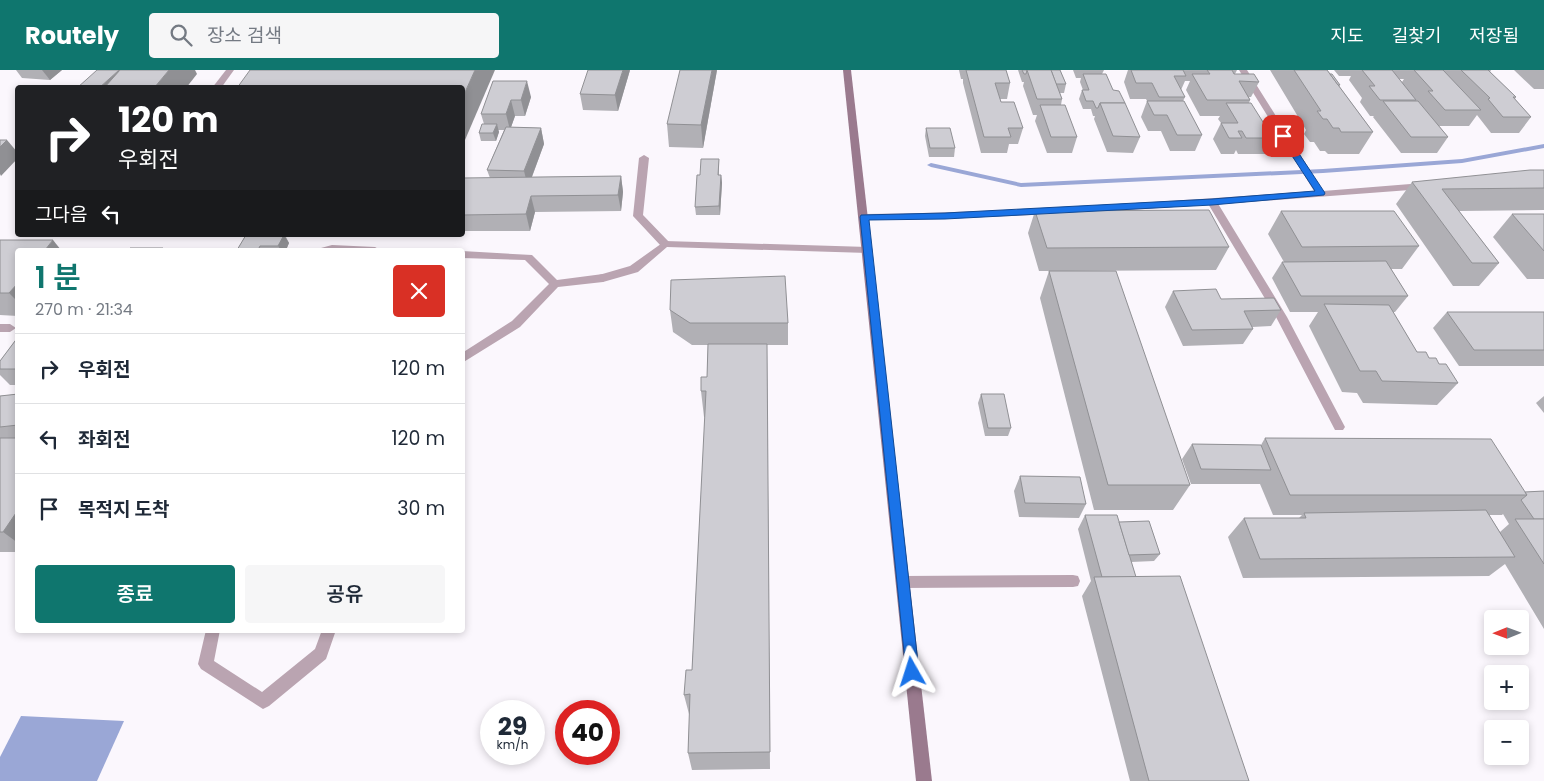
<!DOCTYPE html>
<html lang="ko">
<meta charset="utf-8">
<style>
:root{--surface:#fff;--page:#f6f6f7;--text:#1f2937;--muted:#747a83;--line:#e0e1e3;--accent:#0f766e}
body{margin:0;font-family:Poppins,"Noto Sans KR",sans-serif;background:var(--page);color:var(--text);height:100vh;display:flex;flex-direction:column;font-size:19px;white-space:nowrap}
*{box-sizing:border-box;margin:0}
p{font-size:16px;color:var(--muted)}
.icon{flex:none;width:28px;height:28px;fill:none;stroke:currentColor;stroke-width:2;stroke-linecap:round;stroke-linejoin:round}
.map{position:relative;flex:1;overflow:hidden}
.panel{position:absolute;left:15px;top:178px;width:450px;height:385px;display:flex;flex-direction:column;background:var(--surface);border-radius:5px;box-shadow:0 2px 8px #0003}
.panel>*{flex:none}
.top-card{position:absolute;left:15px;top:15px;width:450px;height:152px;border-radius:5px;box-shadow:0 2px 8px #0003;background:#202124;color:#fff;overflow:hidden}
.needle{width:32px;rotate:269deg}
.fabs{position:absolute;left:1484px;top:540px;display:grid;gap:10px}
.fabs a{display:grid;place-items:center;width:45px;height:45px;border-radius:5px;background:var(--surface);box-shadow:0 2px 8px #0003;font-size:25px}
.speed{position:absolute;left:480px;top:630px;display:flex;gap:10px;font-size:25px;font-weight:700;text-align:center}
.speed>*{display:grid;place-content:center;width:65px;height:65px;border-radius:50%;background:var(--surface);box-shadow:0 2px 8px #0003;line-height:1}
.speed small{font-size:12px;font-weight:400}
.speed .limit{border:8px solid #d22;background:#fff;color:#111}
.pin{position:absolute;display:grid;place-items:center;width:42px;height:42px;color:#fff;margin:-21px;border-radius:10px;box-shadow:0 2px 8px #0006}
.me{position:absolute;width:55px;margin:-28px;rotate:354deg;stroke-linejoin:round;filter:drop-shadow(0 0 4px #0008)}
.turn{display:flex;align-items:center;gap:18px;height:105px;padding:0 20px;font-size:22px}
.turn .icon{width:65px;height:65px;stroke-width:2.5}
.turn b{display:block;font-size:35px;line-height:42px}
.then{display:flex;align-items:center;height:48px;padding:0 20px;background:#0003;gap:10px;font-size:19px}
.round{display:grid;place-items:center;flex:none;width:52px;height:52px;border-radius:5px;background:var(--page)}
.overview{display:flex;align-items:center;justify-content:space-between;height:85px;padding:0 20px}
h1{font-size:30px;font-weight:600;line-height:38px;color:var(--accent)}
.action{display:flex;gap:10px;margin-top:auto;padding:10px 20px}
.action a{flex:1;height:58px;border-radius:5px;background:var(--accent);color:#fff;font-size:20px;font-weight:600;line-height:58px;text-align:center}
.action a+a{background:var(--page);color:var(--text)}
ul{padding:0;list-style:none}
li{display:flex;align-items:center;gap:15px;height:70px;padding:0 20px;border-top:1px solid var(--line)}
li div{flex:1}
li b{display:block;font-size:19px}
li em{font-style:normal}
header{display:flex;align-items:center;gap:30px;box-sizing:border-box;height:70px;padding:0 25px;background:var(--accent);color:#fff}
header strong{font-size:24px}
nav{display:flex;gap:28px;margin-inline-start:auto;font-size:18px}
.search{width:350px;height:45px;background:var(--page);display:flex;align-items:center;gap:12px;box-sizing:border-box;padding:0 18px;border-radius:5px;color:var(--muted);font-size:19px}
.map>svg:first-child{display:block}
</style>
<header>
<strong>Routely</strong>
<div class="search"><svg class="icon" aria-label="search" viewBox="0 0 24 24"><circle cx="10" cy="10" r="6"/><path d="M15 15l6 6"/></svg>장소 검색</div>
<nav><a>지도</a><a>길찾기</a><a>저장됨</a></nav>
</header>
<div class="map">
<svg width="1544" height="711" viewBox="0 0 1544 711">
<rect width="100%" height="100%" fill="#fbf7fd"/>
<polygon fill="#9aa7d6" points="21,646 124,651 97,711 0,711 0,687"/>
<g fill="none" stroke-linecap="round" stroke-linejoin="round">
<polygon fill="#9aa7d6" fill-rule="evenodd" points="1544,74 1544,78 1462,93 1323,103 1021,117 931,97 927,95 931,93 1021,113 1323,99 1462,89"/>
<g fill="#baa4b1" fill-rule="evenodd">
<polygon points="226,0 234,0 221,18 212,18"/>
<polygon points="644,85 649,88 643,145 669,172 670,174 665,177 661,176 633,146 639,88"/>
<polygon points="1212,129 1217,132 1287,247 1345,357 1343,360 1335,360 1276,247 1207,132"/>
<polygon points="332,175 375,177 380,180 320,180 321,178"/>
<polygon points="462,181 532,185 557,210 603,204 608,208 603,212 558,217 520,257 462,293 462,283 512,251 549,214 525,190 462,188"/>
<polygon points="0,254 10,254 16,258 10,262 0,262"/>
<polygon points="1073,505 1078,506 1080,511 1078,516 1073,517 903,518 898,517 896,512 898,507 903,506"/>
<polygon points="206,560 220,560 214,591 262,622 315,579 322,560 336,560 326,589 269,636 263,639 201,599 198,594"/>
</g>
<g fill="#baa4b1" fill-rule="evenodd">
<path d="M1239 0H1247L1323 121 1423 113 1428 116 1423 119C1237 133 1051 148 864 150L859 147 864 144C1014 142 1164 132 1314 121Z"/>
<polygon points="665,171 868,177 873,180 868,183 667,177 638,202 603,212 598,208 599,205 630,196"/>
</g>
<polygon fill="#9a7a8e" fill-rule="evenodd" points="843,0 851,0 932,711 916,711"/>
</g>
<g fill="#b1b0b5" fill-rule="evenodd">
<polygon points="16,0 62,0 50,10 22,8"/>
<polygon points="630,0 618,41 583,40 580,24"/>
<polygon points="717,0 703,78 669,77 667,54"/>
<polygon points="959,0 1006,0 1010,13 1007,29 1000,29 1001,32 1023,58 1018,74 1009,74 1007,83 981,83 963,13 963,9 961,9"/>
<polygon points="1018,0 1060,0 1066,14 1064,23 1060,23 1062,29 1061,35 1077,67 1072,83 1047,83 1035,51 1037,45 1033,45 1023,16 1024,12 1022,12"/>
<polygon points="1073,0 1104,0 1102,4 1140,67 1133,83 1107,82 1094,49 1095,46 1093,46 1091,39 1083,39 1079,29 1082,20 1083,20 1080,12 1081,8 1076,8"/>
<polygon points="1128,0 1237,0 1235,4 1259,12 1251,27 1249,27 1250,30 1249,33 1273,68 1265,84 1238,84 1236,80 1234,84 1221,84 1213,69 1221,53 1218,49 1220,46 1200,46 1186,20 1190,11 1185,11 1181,20 1185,27 1183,31 1202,65 1195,81 1170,81 1161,61 1148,61 1141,47 1147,31 1146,29 1130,29 1124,12"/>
<polygon points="1270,0 1327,0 1340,15 1339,16 1373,62 1359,84 1328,84 1325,81 1320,81 1314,72 1310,72 1304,64 1306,60"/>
<path d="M1334 0H1491L1490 2 1516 27 1515 29 1531 47 1519 63H1491L1477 45 1469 56H1439L1448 67 1437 83H1401L1373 47 1374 46H1370L1360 32 1362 28 1349 10 1351 6H1339ZM1399 9H1404L1402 12Z"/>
<polygon points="1514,0 1544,0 1544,19 1534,19"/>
<polygon points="493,11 531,27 525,46 515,46 511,57 541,58 544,74 532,107 621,106 623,122 621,141 535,142 530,161 462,161 462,108 490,108 487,100 504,60 498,60 499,62 496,71 481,71 479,63 484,54 481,44"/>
<polygon points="926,58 955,78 954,87 929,87 925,66"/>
<polygon points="719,89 719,105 721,105 722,113 720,145 696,145 695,137 700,105"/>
<polygon points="1544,100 1544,140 1459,141 1499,193 1479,216 1453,216 1396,134 1412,112"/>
<polygon points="1035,141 1229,177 1216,200 1066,201 1190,415 1173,440 1094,440 1040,228 1049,201 1039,201 1028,163"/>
<polygon points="1281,141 1419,176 1402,199 1391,199 1408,226 1395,242 1393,242 1417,282 1439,294 1458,313 1437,335 1363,333 1357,323 1342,322 1309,256 1318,242 1290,242 1272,208 1282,192 1284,192 1268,164"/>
<polygon points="1512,144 1544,144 1544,209 1527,209 1493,167"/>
<polygon points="246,165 285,165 289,173 286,180 237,180"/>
<polygon points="0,170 18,180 18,246 0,245"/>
<polygon points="1173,221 1221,229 1281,240 1271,256 1252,257 1253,259 1243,274 1183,276 1165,237"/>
<polygon points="670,240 788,253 788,275 767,275 770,699 692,700 688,683 690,644 689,644 684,625 692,600 705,347 704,347 701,321 707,307 708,275 692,275 673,262"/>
<polygon points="1447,242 1544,242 1544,296 1459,296 1433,258"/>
<polygon points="18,267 18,315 10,315 0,305 0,291"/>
<polygon points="18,324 18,482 0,482 0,326"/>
<polygon points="981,324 1011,358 1008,366 985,366 978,333"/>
<polygon points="1544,326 1544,343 1536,333"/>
<path d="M1265 368 1525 422 1544 421V559L1505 494 1489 506 1243 508 1228 467 1244 448H1299L1302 445H1273L1260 414H1191L1182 389 1192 374 1261 375ZM1503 444 1509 454 1500 462 1489 445H1502Z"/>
<polygon points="1020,406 1086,434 1079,448 1019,447 1014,421"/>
<polygon points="1085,445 1119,452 1160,484 1154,491 1131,492 1136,507 1249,711 1130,711 1082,526 1091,511 1078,459"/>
</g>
<g fill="#909094">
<polygon points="42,0 62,0 50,10"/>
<polygon points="119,0 127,18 99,18"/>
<polygon points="169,0 195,0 197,4 186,18 154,18"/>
<polygon points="475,0 495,0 462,77 462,29"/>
<polygon points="623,0 630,0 618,41 615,25"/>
<polygon points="712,0 717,0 703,78 701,55"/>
<polygon points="527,11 531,27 525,46 521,30"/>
<polygon points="511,30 515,46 510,60 506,44"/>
<polygon points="497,54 499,62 496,71 493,63"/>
<polygon points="541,58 544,74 528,117 524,101"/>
<polygon points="7,70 18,83 18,88 1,106 0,104 0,77"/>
<polygon points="721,105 722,113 720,145 719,136"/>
<polygon points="621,106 623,122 621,141 618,125"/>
<polygon points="531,126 535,142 530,161 526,144"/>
<polygon points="284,165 289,173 286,180 281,180 278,176"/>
<polygon points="53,170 61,180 45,180"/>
<polygon points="18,213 18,232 9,223"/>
<polygon points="18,440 18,473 3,462"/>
</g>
<g fill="#cecdd3" stroke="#909094">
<polygon points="97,0 119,0 99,18 77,18"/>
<polygon points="120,0 169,0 154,18 104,18"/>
<polygon points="250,0 475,0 462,29 462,18 237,18"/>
<polygon points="588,0 623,0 615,25 580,24"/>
<polygon points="680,0 712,0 701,55 667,54"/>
<polygon points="966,0 1006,0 1010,13 995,13 1001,32 1014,32 1023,58 1008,58 1011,67 984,67"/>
<polygon points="1022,0 1060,0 1066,14 1056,14 1051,0 1027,0 1026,4 1024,4"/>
<polygon points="1027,0 1051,0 1062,29 1037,29"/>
<polygon points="1131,0 1183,0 1186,6 1174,6 1185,27 1159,27 1152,13 1136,13"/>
<polygon points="1207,0 1232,0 1234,4 1254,4 1259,12 1239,11 1250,30 1207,30 1192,4 1210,4"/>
<polygon points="1294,0 1327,0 1373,62 1341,62 1339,58 1333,58 1327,49 1323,49 1317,41 1321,41"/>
<polygon points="1362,0 1392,0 1416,30 1380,30 1369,16 1375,16"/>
<polygon points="1414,0 1443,0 1481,40 1445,40 1428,21 1433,21"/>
<polygon points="1461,0 1488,0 1516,27 1513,27 1531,47 1503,47 1488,29 1490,28"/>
<polygon points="1083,4 1106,4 1113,20 1119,21 1125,33 1100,33 1098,38 1096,38 1093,31 1086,31 1082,20 1089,20"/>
<polygon points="1330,4 1332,4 1340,15 1338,15"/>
<polygon points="493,11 527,11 521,30 511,30 506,44 481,44"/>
<polygon points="1147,31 1184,31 1202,65 1177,65 1167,45 1154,45"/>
<polygon points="1383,31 1418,31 1448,67 1411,67"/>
<polygon points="1100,33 1125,33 1140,67 1113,66"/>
<polygon points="1226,33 1251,33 1273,68 1246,68 1242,61 1238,61 1242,68 1229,68 1221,53 1238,53"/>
<polygon points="1040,35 1065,35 1077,67 1051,67"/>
<polygon points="482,54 497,54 493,63 479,63"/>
<polygon points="506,57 541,58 524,101 487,100"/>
<polygon points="926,58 950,58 955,78 930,78"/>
<polygon points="0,70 7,70 0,77"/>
<polygon points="701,89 719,89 718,105 721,105 719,136 695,137 697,105 700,105"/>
<polygon points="1530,100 1544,100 1544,118 1442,119 1499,193 1472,193 1412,112"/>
<polygon points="621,106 618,125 531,126 526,144 462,145 462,108"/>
<polygon points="1209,140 1229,177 1047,178 1035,141"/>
<polygon points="1281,141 1394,141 1419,176 1302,177"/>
<polygon points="1512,144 1544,144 1544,181"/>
<polygon points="246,165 284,165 278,176 260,176 258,180 237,180"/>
<polygon points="0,170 53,170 45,180 18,180 18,213 9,223 0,223"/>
<polygon points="130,178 163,178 162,180 129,180"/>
<polygon points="1386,191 1408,226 1301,226 1282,192"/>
<polygon points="1049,201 1116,201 1190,415 1108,415"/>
<polygon points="785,206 788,253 690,253 670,240 671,210"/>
<polygon points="1216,219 1221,229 1274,228 1281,240 1244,241 1253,259 1192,260 1173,221"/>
<polygon points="1324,234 1389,235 1417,282 1426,282 1429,288 1436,288 1439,294 1446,294 1458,313 1382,311 1376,301 1360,301"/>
<polygon points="1447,242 1544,242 1544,280 1474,280"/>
<polygon points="18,267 18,299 0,299 0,291"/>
<polygon points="708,274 767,274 770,682 688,683 690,624 684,625 686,600 692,600 706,321 701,321 701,307 707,307"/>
<polygon points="18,324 18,355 0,357 0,326"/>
<polygon points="981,324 1004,324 1011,358 988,358"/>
<polygon points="0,368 18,368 18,440 3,462 0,462"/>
<polygon points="1265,368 1491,369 1527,425 1290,425"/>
<polygon points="1192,374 1261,375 1271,400 1201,399"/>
<polygon points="1020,406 1080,407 1086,434 1025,433"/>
<polygon points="1544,421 1544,449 1534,449 1521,430 1527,425 1525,422"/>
<polygon points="1486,440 1515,487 1260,489 1244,448 1306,448 1304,443"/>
<polygon points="1085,445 1117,445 1136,507 1102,507"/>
<polygon points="1515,449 1544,449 1544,494"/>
<polygon points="1149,451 1160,484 1129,485 1119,452"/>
<polygon points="1180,506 1249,711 1149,711 1094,507"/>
</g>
<polygon fill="#1a73e8" stroke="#114b97" points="1283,63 1286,64 1325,123 1324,125 1212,135 945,149 869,150 919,602 917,607 912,609 908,607 906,602 860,147 861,145 945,143 1212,129 1315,121 1279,66"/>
</svg>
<div class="fabs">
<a><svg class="needle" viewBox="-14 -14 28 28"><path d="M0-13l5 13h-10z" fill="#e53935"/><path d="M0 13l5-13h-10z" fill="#747a83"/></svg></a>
<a>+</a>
<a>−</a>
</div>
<div class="speed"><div>29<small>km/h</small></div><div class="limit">40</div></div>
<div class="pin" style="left:1283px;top:66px;background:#d93025"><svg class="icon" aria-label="arrive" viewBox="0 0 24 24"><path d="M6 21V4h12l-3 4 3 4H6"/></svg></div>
<svg class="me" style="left:912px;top:602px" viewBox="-20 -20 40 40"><path d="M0-17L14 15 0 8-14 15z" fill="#1a73e8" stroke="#fff" stroke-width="4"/></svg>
<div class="top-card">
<div class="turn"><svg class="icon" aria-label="right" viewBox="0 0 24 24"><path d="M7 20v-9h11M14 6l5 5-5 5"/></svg><div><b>120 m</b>우회전</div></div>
<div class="then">그다음<svg class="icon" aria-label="left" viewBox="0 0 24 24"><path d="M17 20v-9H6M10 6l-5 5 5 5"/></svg></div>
</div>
<section class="panel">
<div class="overview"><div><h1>1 분</h1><p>270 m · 21:34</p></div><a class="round" style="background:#d93025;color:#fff"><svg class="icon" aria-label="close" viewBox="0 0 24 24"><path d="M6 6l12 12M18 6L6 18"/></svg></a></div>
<ul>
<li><svg class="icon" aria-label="right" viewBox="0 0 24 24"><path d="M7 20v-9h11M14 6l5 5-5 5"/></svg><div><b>우회전</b></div><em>120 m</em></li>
<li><svg class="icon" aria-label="left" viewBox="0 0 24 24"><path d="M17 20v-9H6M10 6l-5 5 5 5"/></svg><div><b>좌회전</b></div><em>120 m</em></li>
<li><svg class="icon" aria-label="arrive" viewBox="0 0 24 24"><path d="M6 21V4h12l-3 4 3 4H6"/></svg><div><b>목적지 도착</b></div><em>30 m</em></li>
</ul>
<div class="action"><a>종료</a><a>공유</a></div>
</section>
</div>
